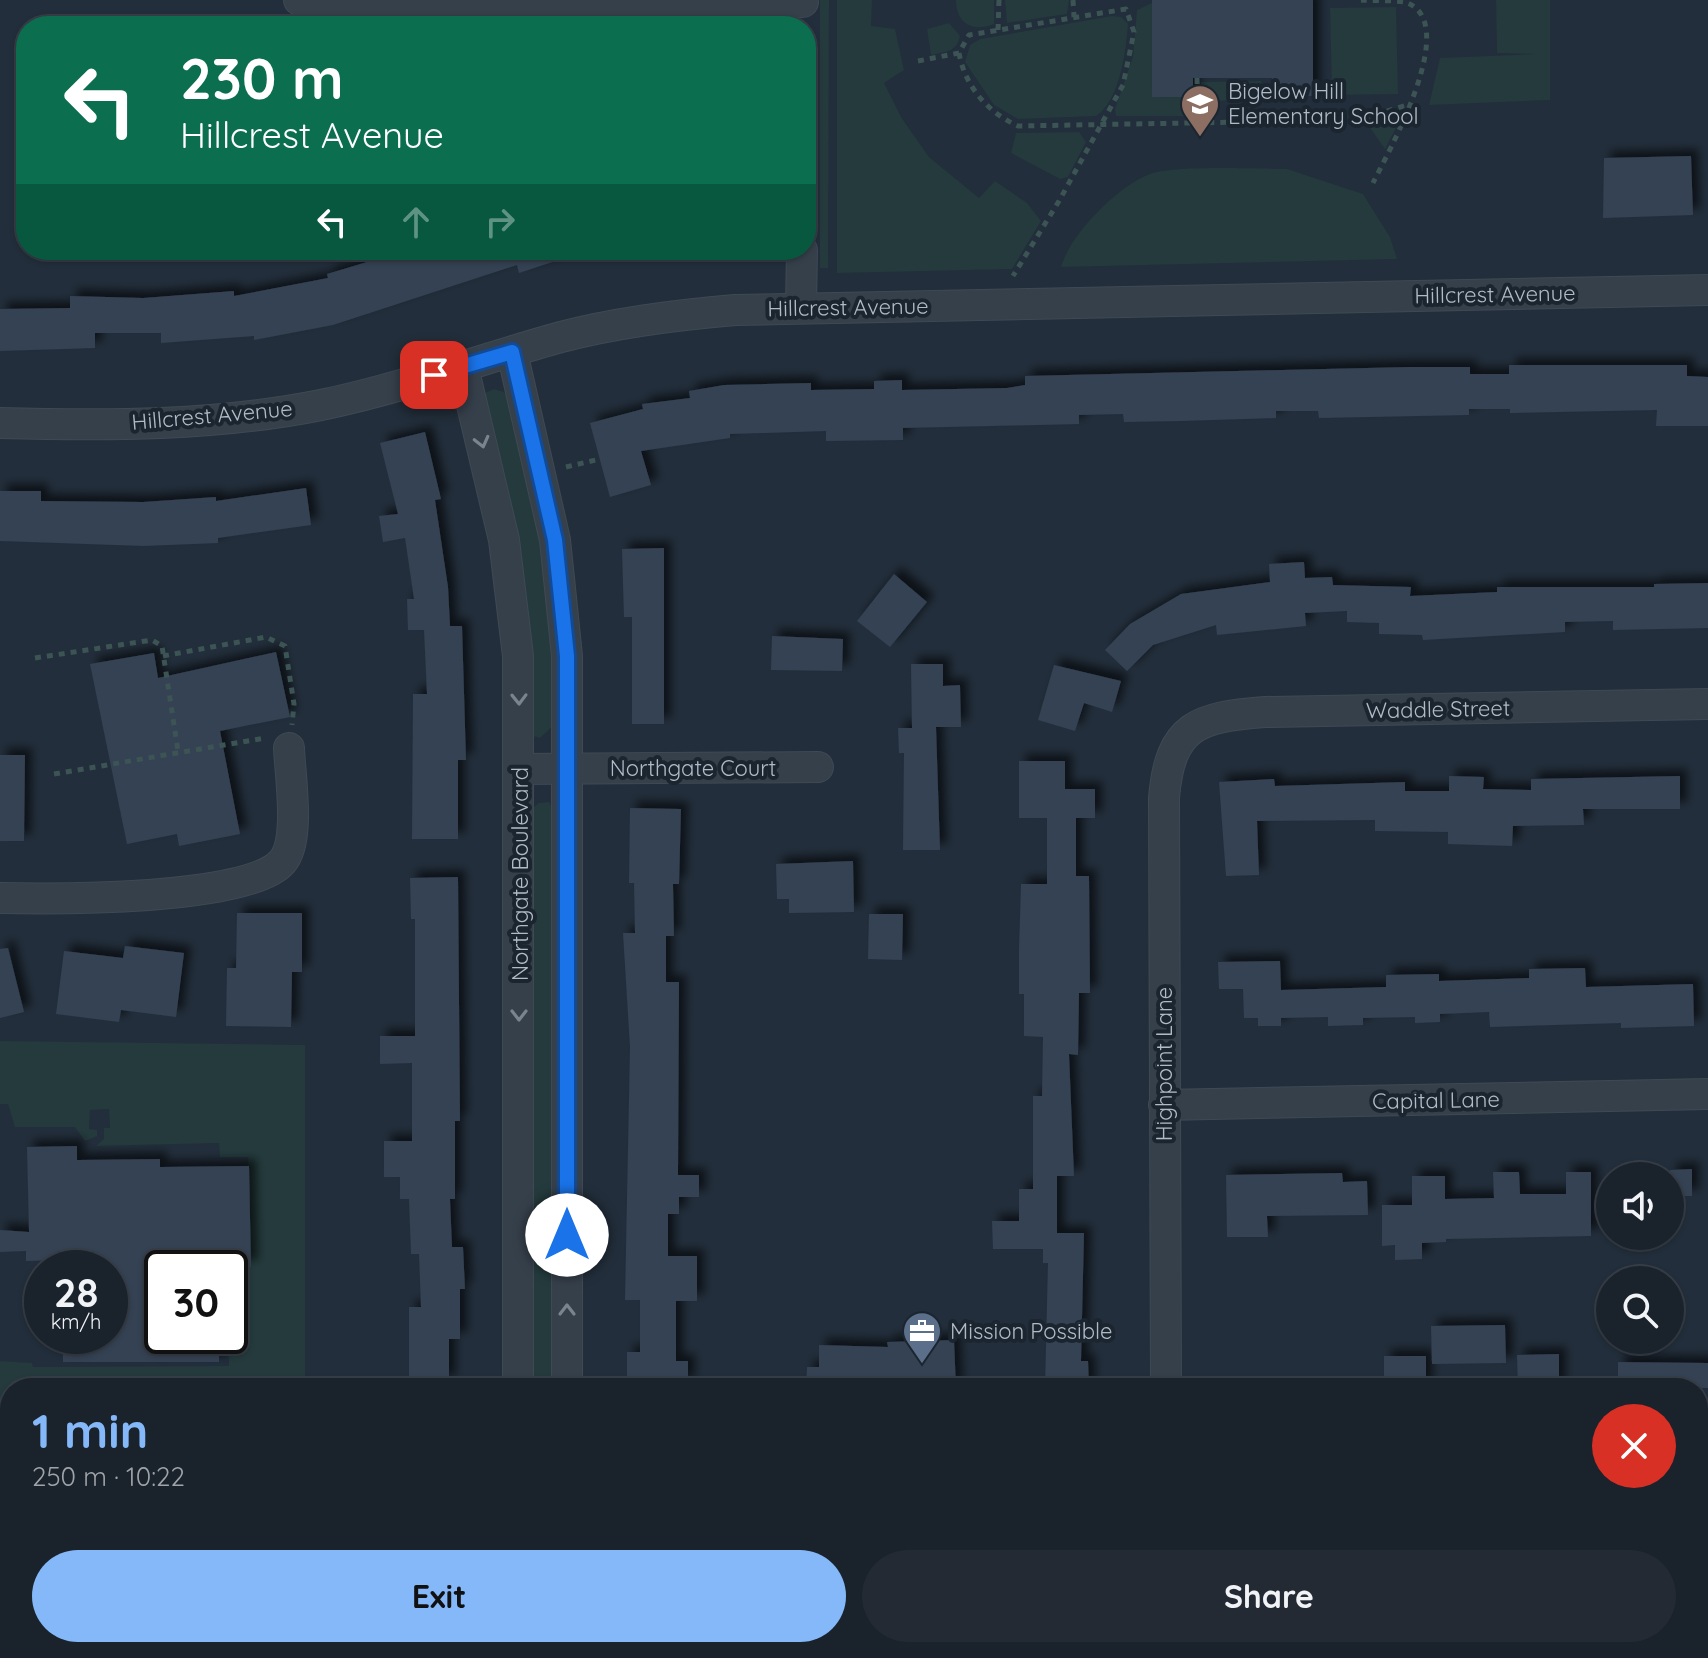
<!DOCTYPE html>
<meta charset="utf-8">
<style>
:root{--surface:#1a222c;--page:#232a34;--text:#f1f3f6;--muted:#9fa4a9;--line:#383f48;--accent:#84b8f9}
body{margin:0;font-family:Quicksand,sans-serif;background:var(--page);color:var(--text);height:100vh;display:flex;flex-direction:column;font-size:30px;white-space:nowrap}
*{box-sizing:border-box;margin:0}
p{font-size:26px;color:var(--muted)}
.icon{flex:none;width:44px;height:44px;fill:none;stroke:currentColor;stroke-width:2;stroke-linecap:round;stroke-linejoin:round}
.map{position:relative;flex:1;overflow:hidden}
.side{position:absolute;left:0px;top:1378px;width:1708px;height:280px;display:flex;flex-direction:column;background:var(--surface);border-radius:32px 32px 0 0;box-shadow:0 2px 6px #0004,0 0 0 2px var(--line)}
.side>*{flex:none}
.hud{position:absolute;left:16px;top:16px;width:800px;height:244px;border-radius:32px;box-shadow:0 2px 6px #0004,0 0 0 2px var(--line);background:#0b6e4f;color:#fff;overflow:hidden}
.controls{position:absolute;left:1596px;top:1162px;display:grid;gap:16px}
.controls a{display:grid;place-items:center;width:88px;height:88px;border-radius:50%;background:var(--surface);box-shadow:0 2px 6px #0004,0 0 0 2px var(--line);font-size:40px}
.speed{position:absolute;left:24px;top:1250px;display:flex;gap:16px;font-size:40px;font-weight:700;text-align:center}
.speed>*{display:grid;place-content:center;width:104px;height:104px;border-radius:50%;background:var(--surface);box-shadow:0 2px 6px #0004,0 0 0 2px var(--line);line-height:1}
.speed small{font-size:20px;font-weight:400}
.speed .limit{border:4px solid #111;border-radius:12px;background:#fff;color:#111}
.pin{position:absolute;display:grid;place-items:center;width:68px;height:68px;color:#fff;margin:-34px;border-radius:16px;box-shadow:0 4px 12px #0006}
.me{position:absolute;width:88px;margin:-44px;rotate:0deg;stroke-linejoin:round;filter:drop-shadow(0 0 6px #0008)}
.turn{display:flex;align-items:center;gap:28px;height:168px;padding:0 32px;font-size:36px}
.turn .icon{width:104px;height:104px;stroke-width:2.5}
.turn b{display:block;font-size:56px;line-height:68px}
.lanes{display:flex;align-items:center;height:76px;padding:0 32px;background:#0003;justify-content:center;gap:40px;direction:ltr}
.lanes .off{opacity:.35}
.round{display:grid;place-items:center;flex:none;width:84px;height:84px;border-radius:42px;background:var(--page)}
.headline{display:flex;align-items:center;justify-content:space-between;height:136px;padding:0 32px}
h1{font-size:48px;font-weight:700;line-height:60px;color:var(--accent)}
.cta{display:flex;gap:16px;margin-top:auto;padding:16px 32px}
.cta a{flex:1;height:92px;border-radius:48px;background:var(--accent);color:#111;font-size:32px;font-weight:700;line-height:92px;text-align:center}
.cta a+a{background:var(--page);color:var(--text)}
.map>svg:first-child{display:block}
</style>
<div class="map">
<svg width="1708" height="1658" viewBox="0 0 1708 1658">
<defs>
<filter id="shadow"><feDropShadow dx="7" dy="-7" stdDeviation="4" flood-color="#0009"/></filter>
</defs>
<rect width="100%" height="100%" fill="#222e3b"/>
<g fill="#243a3c">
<polygon points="820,0 829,0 828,268 820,268"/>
<polygon points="837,0 872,0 871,26 895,29 904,70 884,83 901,117 929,157 979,198 995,181 1027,203 1041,221 1012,269 837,273"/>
<path d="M956 0H994V24C972 33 956 23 956 0Z"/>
<polygon points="1005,0 1069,0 1067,14 1007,23"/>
<polygon points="1496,0 1550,0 1550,100 1429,105 1440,58 1537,54 1497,53"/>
<polygon points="1152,3 1152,97 1190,97 1188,116 1116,116 1115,109 1133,57 1137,10"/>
<polygon points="1396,7 1398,94 1332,95 1330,8"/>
<path d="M1112 16 1121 17 1128 24C1126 51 1120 100 1096 116L1018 119 994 105 965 62 970 45 980 39Z"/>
<path d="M949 23 960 36C957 52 945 52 931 55L927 29Z"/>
<polygon points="1261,81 1261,100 1201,101 1201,82"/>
<polygon points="1395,114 1400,120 1385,149 1366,122"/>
<polygon points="1079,132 1086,142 1068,177 1060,179 1011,153 1016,133"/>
<path d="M1287 169 1363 194 1390 237 1397 259 1061 267C1070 234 1118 186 1150 174 1175 165 1257 169 1287 169Z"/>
<polygon points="494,389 504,392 510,403 539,531 549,600 555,724 540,738 530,735 483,405 485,393"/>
<polygon points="549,802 555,813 554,1388 526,1388 530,810 539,803"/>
<polygon points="0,1041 305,1045 305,1388 10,1388 10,1498 0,1498 0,1361 32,1363 33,1367 229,1366 229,1268 251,1266 248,1157 220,1157 219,1143 96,1146 104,1139 104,1128 110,1128 109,1109 90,1110 89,1129 97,1130 97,1136 85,1141 75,1127 15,1127 8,1104 0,1104"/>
<rect x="999" y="1648" width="51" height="10"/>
<polygon points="1074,1648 1126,1648 1127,1658 1075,1658"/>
</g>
<g fill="#344252" filter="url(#shadow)">
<polygon points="1152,0 1313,0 1313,96 1272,97 1272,78 1193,78 1193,97 1152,97"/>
<polygon points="1691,156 1693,215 1603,218 1604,158"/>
<polygon points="427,250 576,250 577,254 519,273 517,265 333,325 254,340 254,336 161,343 161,333 95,333 95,348 0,351 0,309 70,308 70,296 143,298 234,291 234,296 328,278 327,274 397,253 399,259"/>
<polygon points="1509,365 1687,365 1687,376 1708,377 1708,426 1656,426 1657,410 1510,413 1510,409 1469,409 1469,415 1319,418 1318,411 1276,411 1276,418 1181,421 1124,422 1123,414 1079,415 1079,424 903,428 903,440 826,441 826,431 730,434 730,438 641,451 651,485 610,497 590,423 643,409 642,404 690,398 689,391 724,385 811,383 811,390 874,389 874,381 902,380 902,390 1007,388 1025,385 1025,376 1409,367 1470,367 1470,374 1509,374"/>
<polygon points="425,432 441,499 435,500 448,587 450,626 462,626 466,760 458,760 458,839 412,839 413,694 427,694 424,630 408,630 407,599 414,599 405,538 383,542 379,516 398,514 380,443"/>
<polygon points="306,488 311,525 218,538 218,543 144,546 0,541 0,491 41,491 41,501 143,502 216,497 216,501"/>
<polygon points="664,548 664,724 632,724 632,617 624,617 622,549"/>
<polygon points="1304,562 1305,578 1332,577 1333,585 1411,587 1410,596 1497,592 1497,587 1654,587 1654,584 1708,583 1708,628 1613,630 1613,621 1565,622 1565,632 1423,640 1422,635 1379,634 1379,623 1347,622 1347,611 1305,613 1306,626 1217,635 1216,625 1153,645 1127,671 1105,650 1130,624 1181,594 1270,582 1269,564"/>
<polygon points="894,574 927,602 890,647 857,621"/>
<polygon points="772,636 843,639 842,671 771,670"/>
<polygon points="276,652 290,717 220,731 240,834 179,846 177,834 127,844 90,664 154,653 158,678"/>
<polygon points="911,664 943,664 943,686 960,685 961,727 936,727 940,850 903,850 904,753 899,753 898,728 912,728"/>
<polygon points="1054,665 1121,681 1112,712 1084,703 1075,731 1038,720"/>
<polygon points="0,755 25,755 24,841 0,841"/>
<polygon points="1019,761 1065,761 1065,789 1095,789 1095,818 1076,818 1076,876 1089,876 1090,993 1079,993 1078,1055 1069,1054 1074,1176 1057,1176 1057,1233 1084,1233 1081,1361 1088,1361 1089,1388 1045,1388 1048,1263 1043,1263 1043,1249 993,1249 992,1221 1019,1221 1019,1189 1033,1189 1033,1096 1042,1096 1043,1037 1024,1036 1024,994 1019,994 1019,951 1021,884 1047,884 1047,818 1019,818"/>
<polygon points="1449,776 1484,777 1483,789 1531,790 1531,779 1680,776 1680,809 1583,809 1584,825 1513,826 1512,846 1448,844 1448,832 1375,831 1375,820 1257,821 1259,875 1226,876 1219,782 1274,779 1275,786 1405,782 1405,791 1449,791"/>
<polygon points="630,808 681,809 679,884 673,884 674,936 666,936 666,982 679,982 678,1175 699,1175 699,1197 679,1197 679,1214 668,1214 668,1256 697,1256 697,1301 676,1301 676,1361 688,1361 688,1384 627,1384 627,1352 640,1352 640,1300 625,1300 630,1047 623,933 635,933 634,883 629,883"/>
<polygon points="853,861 854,912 789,913 789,899 777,899 776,864"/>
<polygon points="458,877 460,1121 455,1121 455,1199 450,1199 452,1247 463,1247 465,1289 460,1289 460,1339 449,1339 449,1382 409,1382 409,1307 421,1307 419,1254 411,1254 409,1199 400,1199 400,1177 384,1177 384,1141 412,1141 412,1063 380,1064 380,1036 415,1036 415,919 411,919 410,878"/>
<polygon points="237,913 302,913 302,972 292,972 291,1027 226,1026 227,968 236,968"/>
<polygon points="869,914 903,914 902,960 868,959"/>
<polygon points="125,946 184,953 176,1017 121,1010 119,1022 56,1014 64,951 123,958"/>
<polygon points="8,948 24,1012 0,1018 0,949"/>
<polygon points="1280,961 1281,990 1386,987 1386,975 1439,974 1439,981 1529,978 1529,969 1585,968 1586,987 1693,984 1694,1026 1621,1028 1621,1023 1490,1027 1489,1012 1440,1014 1440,1022 1415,1023 1415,1017 1363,1018 1363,1025 1328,1026 1328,1017 1281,1018 1281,1026 1258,1026 1258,1018 1244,1018 1243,989 1219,989 1218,962"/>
<polygon points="77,1146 77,1160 160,1159 160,1167 249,1166 251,1267 162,1268 162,1336 219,1336 219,1362 63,1362 63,1336 110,1336 110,1268 62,1268 62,1260 26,1261 26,1251 0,1252 0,1230 29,1232 27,1147"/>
<polygon points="1692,1169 1692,1196 1670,1196 1670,1170"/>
<polygon points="1493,1172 1519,1172 1520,1194 1566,1194 1566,1172 1591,1172 1591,1236 1446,1239 1446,1242 1422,1243 1422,1259 1395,1260 1395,1245 1382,1246 1382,1205 1412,1205 1412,1176 1445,1176 1445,1199 1494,1198"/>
<polygon points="1342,1173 1343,1182 1367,1181 1368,1215 1267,1216 1268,1237 1227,1237 1226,1175"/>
<polygon points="1505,1325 1506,1363 1432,1364 1431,1326"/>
<polygon points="954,1340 956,1388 806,1388 807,1367 819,1367 819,1345 888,1347 887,1342"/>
<polygon points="1559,1354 1559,1388 1518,1388 1517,1355"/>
<rect x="1384" y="1356" width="42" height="32"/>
<polygon points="1618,1362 1708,1363 1708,1388 1618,1388"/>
</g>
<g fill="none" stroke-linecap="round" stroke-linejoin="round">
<g stroke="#3f4954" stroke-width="32">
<g id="minor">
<polyline points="299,0 803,2"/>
<polyline points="801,307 802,250"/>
<polyline points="512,352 555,540 567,656 567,1388"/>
<polyline points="463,367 504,540 518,656 518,1388"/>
<path d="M0 423C106 426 217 426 321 405 403 388 481 359 561 337 618 322 676 315 735 310L1708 290"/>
<polyline points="520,769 818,767"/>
<path d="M0 898C54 899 248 901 282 862 301 841 290 776 289 748"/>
<polyline points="1164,1105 1708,1094"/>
<path d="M1166 1388 1164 798C1170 725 1198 717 1265 712L1708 704"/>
</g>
</g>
<g stroke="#3f4954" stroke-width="40">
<g id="major">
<polyline points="1698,1503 1708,1503"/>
<polyline points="0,1536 10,1536"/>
</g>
</g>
<g stroke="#3c5454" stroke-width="5" stroke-dasharray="6 6" stroke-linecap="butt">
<polyline points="1073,0 1074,17"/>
<path d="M1361 0C1375 1 1392 0 1405 2 1463 21 1388 152 1373 183"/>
<polyline points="998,30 999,0"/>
<path d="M959 53C965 86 987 112 1018 126L1358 120 1410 104"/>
<polyline points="918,61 959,53 969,35 1126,9 1134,32 1123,85 1059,201 1013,276"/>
<polyline points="1197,78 1198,123"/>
<polyline points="566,467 600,459"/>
<polyline points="163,656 266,637 285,646 294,704 292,725"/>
<polyline points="35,658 152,640 162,646 178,751"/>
<polyline points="54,774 265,738"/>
</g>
<use href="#minor" stroke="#36404b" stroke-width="30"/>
<use href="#major" stroke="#535f6b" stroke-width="38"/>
</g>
<defs><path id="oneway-chevron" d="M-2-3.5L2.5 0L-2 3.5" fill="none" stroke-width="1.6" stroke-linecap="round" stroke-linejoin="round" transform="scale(2)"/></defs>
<g stroke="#7a848f">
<use href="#oneway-chevron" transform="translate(482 442) rotate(76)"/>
<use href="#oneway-chevron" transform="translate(519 699) rotate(89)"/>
<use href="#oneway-chevron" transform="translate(519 1015) rotate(90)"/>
<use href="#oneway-chevron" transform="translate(567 1310) rotate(-90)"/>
</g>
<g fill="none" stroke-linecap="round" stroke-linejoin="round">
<g stroke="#114b97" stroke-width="20">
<polyline id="route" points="434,375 512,352 555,540 567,656 567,1235"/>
</g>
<use href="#route" stroke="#1a73e8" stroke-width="14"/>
</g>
<defs>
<g id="school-pin" transform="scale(2)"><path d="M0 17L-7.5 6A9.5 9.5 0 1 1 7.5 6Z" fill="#8d6e63" stroke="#1b2530"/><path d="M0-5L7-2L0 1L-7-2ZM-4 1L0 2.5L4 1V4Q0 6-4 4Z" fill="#fff"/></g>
<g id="office-pin" transform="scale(2)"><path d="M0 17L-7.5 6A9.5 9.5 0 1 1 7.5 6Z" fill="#5c6f8a" stroke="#1b2530"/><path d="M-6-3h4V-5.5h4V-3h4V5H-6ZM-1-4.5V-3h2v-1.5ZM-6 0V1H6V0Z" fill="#fff"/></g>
</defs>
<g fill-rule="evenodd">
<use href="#school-pin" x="1200" y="104"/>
<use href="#office-pin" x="922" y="1331"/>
</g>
<g text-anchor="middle" stroke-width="8" stroke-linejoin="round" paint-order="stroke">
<g font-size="22" fill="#b1bbc7" stroke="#1b2530" text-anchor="start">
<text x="1228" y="99">Bigelow Hill<tspan x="1228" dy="25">Elementary School</tspan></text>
<text x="950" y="1339">Mission Possible</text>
</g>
<g font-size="22" fill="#b1bbc7" stroke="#1b2530">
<text transform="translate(1495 294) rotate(-1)" y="8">Hillcrest Avenue</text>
<text transform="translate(848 307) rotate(-1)" y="8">Hillcrest Avenue</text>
<text transform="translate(212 415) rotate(-5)" y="8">Hillcrest Avenue</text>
<text transform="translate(1438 709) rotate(-1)" y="8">Waddle Street</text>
<text x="693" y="776">Northgate Court</text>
<text transform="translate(520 874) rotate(-90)" y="8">Northgate Boulevard</text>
<text transform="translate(1164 1064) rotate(-90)" y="8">Highpoint Lane</text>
<text transform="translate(1436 1100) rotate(-1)" y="8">Capital Lane</text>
</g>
</g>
</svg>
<div class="controls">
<a><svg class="icon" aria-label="sound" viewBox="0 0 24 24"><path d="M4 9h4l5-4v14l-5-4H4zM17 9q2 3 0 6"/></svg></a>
<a><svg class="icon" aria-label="search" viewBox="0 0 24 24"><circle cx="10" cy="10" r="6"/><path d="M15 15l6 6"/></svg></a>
</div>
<div class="speed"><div>28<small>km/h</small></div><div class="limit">30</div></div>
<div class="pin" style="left:434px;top:375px;background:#d93025"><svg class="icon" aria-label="arrive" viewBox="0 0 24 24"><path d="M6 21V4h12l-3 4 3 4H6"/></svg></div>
<svg class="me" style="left:567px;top:1235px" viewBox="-20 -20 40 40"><circle r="19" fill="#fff"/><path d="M0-13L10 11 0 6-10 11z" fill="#1a73e8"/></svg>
<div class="hud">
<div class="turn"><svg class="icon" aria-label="left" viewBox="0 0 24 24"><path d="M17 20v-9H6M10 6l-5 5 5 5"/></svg><div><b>230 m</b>Hillcrest Avenue</div></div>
<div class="lanes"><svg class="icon" aria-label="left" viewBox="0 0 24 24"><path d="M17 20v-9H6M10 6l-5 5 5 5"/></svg><svg class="icon off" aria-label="ahead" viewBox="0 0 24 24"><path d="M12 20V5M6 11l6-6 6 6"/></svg><svg class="icon off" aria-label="right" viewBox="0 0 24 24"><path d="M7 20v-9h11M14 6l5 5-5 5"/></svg></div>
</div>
<section class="side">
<div class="headline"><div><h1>1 min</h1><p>250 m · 10:22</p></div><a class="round" style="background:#d93025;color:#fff"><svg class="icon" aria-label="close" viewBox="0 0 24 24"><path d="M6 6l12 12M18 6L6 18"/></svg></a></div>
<div class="cta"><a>Exit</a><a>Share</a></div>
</section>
</div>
